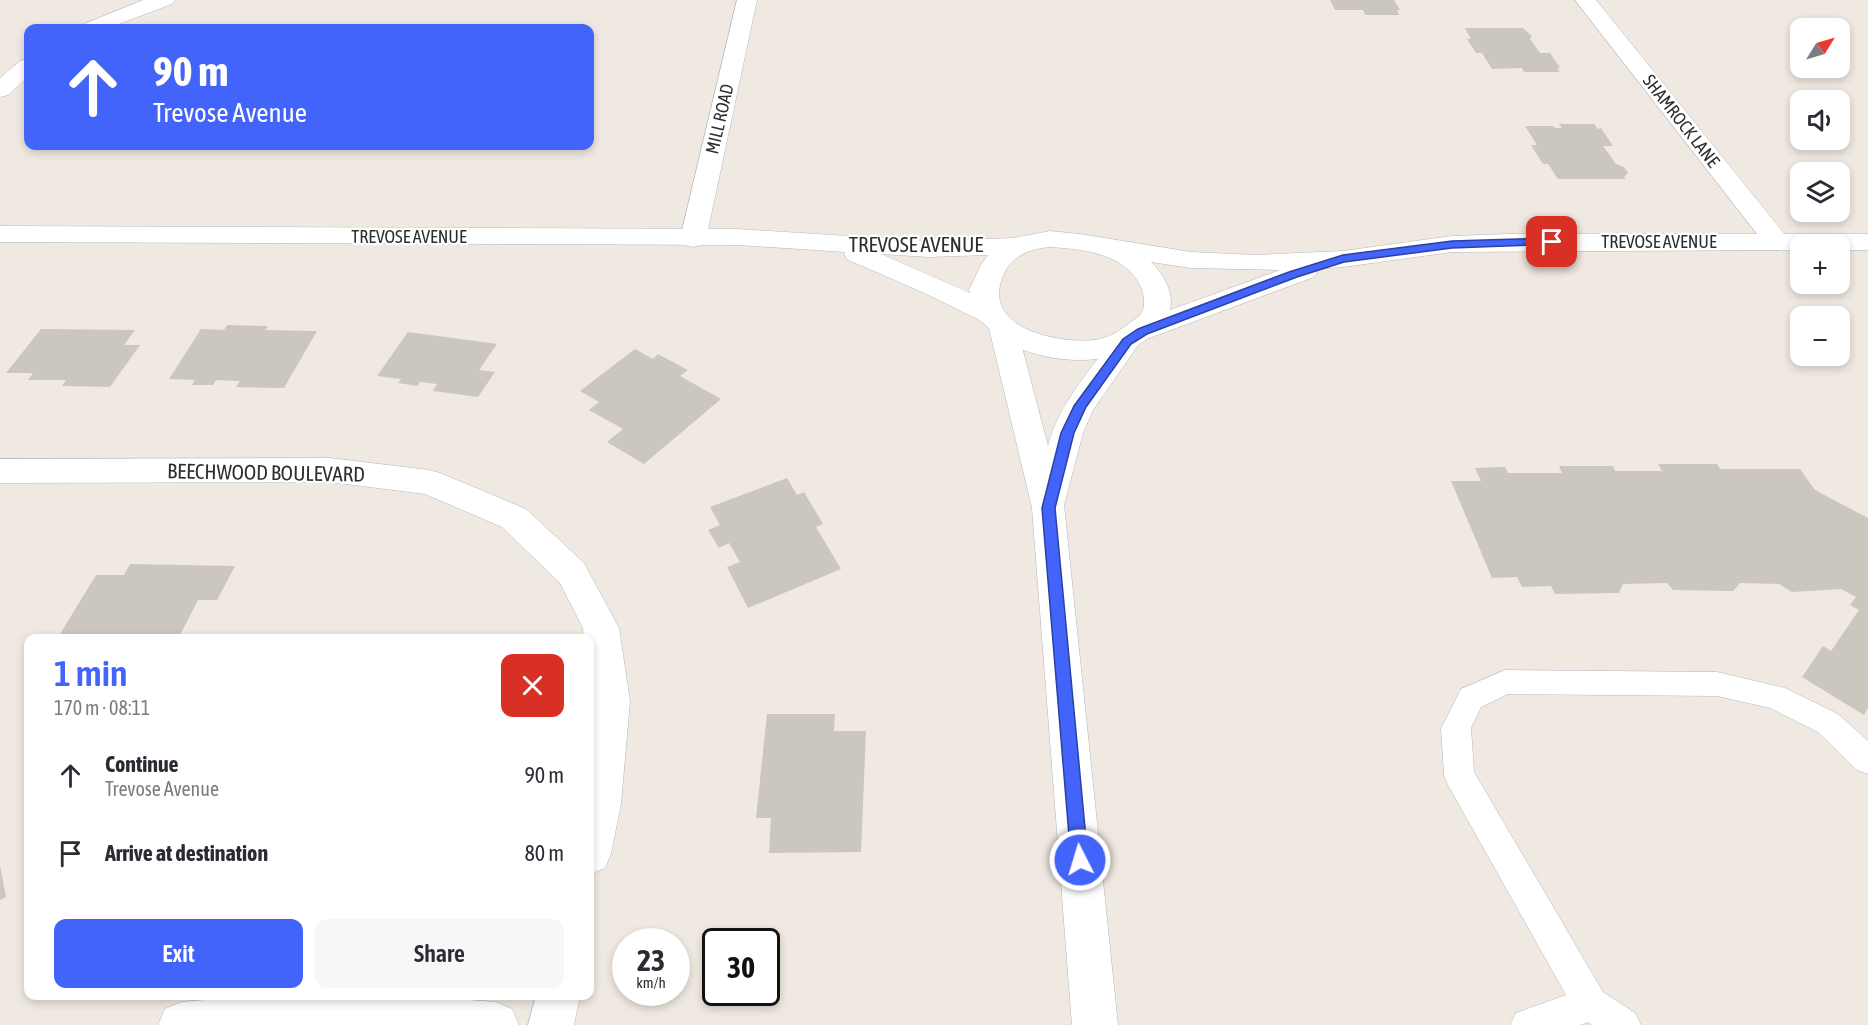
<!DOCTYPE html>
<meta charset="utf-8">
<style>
:root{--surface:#fff;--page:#f7f7f7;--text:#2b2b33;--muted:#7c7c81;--accent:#4264fb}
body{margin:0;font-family:"Asap Condensed",sans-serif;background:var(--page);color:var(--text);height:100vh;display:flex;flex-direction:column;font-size:22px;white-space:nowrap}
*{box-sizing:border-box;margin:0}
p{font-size:20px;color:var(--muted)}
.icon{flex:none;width:33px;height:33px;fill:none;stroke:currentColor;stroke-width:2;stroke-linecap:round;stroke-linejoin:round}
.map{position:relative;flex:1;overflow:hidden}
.side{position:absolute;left:24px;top:634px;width:570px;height:366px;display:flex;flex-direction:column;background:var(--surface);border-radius:12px;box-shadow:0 3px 9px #0003}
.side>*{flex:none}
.banner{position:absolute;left:24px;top:24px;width:570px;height:126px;border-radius:12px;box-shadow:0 3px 9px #0003;background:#4264fb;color:#fff;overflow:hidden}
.needle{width:39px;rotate:53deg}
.fabs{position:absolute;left:1790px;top:18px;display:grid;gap:12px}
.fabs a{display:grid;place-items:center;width:60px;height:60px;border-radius:12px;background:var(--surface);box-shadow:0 3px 9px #0003;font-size:30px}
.speed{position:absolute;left:612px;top:928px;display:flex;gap:12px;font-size:30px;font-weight:700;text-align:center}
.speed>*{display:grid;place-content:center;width:78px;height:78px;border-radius:50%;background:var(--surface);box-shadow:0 3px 9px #0003;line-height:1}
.speed small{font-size:15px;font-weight:400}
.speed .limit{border:3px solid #111;border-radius:9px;background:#fff;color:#111}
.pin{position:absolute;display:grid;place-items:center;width:51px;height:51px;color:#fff;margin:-26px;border-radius:12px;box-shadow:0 3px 9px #0006}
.me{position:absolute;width:66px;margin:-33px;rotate:355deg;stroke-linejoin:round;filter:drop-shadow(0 0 4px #0008)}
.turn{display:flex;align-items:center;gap:21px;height:126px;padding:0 30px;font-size:27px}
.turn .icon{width:78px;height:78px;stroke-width:2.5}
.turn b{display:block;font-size:42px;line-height:51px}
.round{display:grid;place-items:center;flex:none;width:63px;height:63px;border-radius:12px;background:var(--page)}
.overview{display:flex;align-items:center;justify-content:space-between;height:102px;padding:0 30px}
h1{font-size:36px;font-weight:600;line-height:45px;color:var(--accent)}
.primary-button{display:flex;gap:12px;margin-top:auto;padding:12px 30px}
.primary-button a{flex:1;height:69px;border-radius:12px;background:var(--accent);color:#fff;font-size:24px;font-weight:600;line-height:69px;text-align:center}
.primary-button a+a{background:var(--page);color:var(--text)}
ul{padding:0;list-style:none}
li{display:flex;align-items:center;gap:18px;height:78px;padding:0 30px}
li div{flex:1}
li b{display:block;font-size:22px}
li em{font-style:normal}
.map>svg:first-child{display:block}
</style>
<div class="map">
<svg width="1868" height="1025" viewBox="0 0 1868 1025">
<rect width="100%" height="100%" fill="#efe9e1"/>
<g fill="#cbc7bf">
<polygon points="1330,0 1394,0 1400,10 1397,10 1399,15 1365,15 1363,10 1335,10"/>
<polygon points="1465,28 1523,28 1532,36 1530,39 1540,53 1550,53 1560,68 1557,69 1560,72 1524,72 1522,68 1492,69 1482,53 1476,53 1467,39 1471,39"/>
<polygon points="1559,124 1594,124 1598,129 1601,128 1613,146 1603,146 1616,164 1624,167 1628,173 1624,177 1626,179 1558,179 1548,164 1543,164 1531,145 1537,145 1525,126 1553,126 1555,128 1562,128"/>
<polygon points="227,325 268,326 265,330 317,331 284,388 236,387 240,381 216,380 213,385 192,385 195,380 169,379 201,329 224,330"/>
<polygon points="41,329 135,330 124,345 140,345 110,387 62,386 66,380 28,380 33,373 6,373"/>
<polygon points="408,332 497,344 479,370 495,372 478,397 433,391 437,384 420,382 417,386 398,383 401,379 377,376"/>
<polygon points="635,349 653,359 658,354 688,370 680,376 721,399 644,464 607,442 623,429 589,410 599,402 580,391"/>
<polygon points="1658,464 1717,464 1720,469 1800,469 1815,490 1868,518 1868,708 1864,715 1802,677 1823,646 1831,651 1859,610 1850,605 1856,597 1841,589 1792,592 1779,584 1740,583 1733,591 1673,590 1667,583 1623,584 1619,593 1555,594 1551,586 1522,587 1517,577 1492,578 1451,481 1481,481 1475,468 1505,467 1508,473 1562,473 1559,466 1613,466 1615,471 1662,471"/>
<polygon points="787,478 797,495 804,492 823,524 816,527 841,569 748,608 727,567 740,562 729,543 719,548 708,530 720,525 710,507"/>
<polygon points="130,564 235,566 217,600 198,600 178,639 57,639 96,575 124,575"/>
<polygon points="767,714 835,714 834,731 866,731 861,852 769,853 771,818 756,818"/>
<polygon points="0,865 6,897 0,900"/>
</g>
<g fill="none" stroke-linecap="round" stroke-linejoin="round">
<g stroke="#b4b7c1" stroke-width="1">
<polygon id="service" points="1505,670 1717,672 1785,688 1838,714 1868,741 1868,774 1857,770 1818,732 1770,708 1717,696 1508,694 1481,707 1471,728 1474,772 1603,992 1635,1013 1641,1025 1592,1025 1588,1022 1580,1025 1510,1025 1516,1013 1566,995 1448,785 1444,775 1441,728 1446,719 1461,689"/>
</g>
<g stroke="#b4b7c1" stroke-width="1">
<g id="minor">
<polygon points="143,0 175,0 172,4 108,28 80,28 84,24"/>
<polygon points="737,0 757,0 706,239 702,245 693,247 684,245 680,239"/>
<polygon points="1575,0 1596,0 1786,236 1790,242 1786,248 1777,250 1768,248"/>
<polygon points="28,59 28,77 8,95 0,97 0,78 20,61"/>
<path d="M1003 319 1013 321 1017 328 1048 446C1059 403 1091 369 1117 334L1127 331 1137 334 1141 341 1093 410 1083 433 1064 505 1118 1025H1072L1032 508 989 328 993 321Z"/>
<polygon points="330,458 429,470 440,473 526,509 584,563 619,628 630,701 621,804 611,854 605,868 590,874 590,725 592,701 590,639 584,639 583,628 560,583 502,527 425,494 330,482 0,483 0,459"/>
<polygon points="253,996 417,996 496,1002 512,1009 519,1025 158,1025 165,1009 181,1002"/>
<polygon points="536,996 580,996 574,1025 528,1025"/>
</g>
</g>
<g stroke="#b4b7c1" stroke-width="1">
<path id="tertiary" d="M0 226 737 229 929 241 1014 238 1050 231 1080 234 1191 252 1255 255 1343 251 1452 236 1508 234H1868V250H1839V244H1800V250L1452 252 1343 267 1316 269 1318 271 1314 277 1147 339C1107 371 1040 363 998 338 992 334 988 326 982 322 976 317 968 315 961 311 924 292 886 276 848 260L844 254 845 252 737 245 0 242ZM1050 247C1083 249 1125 253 1141 287 1144 295 1146 306 1141 314 1139 317 1134 320 1131 322 1120 331 1109 338 1095 340 1057 344 981 328 1003 276 1011 256 1029 249 1050 247ZM881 254 929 257 988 255 981 265 969 290 970 293ZM1151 262 1191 268 1280 270 1170 310C1174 292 1164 275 1151 262Z"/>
</g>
<use href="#service" fill="#fff" fill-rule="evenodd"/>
<use href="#minor" fill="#fff" fill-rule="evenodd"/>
<use href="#tertiary" fill="#fff" fill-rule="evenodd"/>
</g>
<polygon fill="#4264fb" stroke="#2b41a3" stroke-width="1.5" points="1552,238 1558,242 1556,244 1452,248 1344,262 1297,277 1147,334 1131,344 1086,407 1074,433 1055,508 1088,860 1086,866 1080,869 1074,866 1071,860 1042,508 1061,433 1074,406 1123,339 1138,329 1289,272 1343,255 1452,241"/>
<g text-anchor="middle" stroke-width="4.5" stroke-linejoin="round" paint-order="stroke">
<g font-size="18" fill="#2e2e2e" stroke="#fff">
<text transform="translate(720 119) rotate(-77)" y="6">MILL ROAD</text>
<text transform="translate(1681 121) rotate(52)" y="6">SHAMROCK LANE</text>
<text x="409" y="243">TREVOSE AVENUE</text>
<text x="1659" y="248">TREVOSE AVENUE</text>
</g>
<g font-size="21" fill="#2e2e2e" stroke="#fff">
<text x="916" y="252">TREVOSE AVENUE</text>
<text transform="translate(266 473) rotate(1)" y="7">BEECHWOOD BOULEVARD</text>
</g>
</g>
</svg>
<div class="fabs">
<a><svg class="needle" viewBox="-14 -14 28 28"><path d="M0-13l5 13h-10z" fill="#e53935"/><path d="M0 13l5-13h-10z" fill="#7c7c81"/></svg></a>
<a><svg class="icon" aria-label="sound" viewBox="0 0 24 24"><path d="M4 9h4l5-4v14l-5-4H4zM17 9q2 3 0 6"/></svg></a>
<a><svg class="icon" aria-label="layers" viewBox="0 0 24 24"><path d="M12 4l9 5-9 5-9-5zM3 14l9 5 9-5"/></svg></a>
<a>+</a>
<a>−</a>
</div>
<div class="speed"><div>23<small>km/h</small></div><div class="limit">30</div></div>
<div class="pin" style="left:1552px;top:242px;background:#d93025"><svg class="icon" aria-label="arrive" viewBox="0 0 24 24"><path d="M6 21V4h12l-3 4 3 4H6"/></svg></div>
<svg class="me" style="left:1080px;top:860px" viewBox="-20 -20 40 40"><circle r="17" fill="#4264fb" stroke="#fff" stroke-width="3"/><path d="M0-11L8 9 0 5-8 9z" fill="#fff"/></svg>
<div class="banner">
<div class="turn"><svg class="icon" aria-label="ahead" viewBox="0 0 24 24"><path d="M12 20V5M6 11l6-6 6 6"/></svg><div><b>90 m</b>Trevose Avenue</div></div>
</div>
<section class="side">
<div class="overview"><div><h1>1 min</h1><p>170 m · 08:11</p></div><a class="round" style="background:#d93025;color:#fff"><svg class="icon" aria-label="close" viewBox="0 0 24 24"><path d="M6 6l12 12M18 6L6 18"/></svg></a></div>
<ul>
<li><svg class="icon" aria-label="ahead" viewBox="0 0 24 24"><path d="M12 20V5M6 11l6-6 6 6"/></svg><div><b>Continue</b><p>Trevose Avenue</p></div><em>90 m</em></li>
<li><svg class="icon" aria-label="arrive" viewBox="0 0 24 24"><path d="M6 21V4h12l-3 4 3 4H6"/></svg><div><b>Arrive at destination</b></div><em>80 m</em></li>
</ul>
<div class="primary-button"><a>Exit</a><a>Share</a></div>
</section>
</div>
